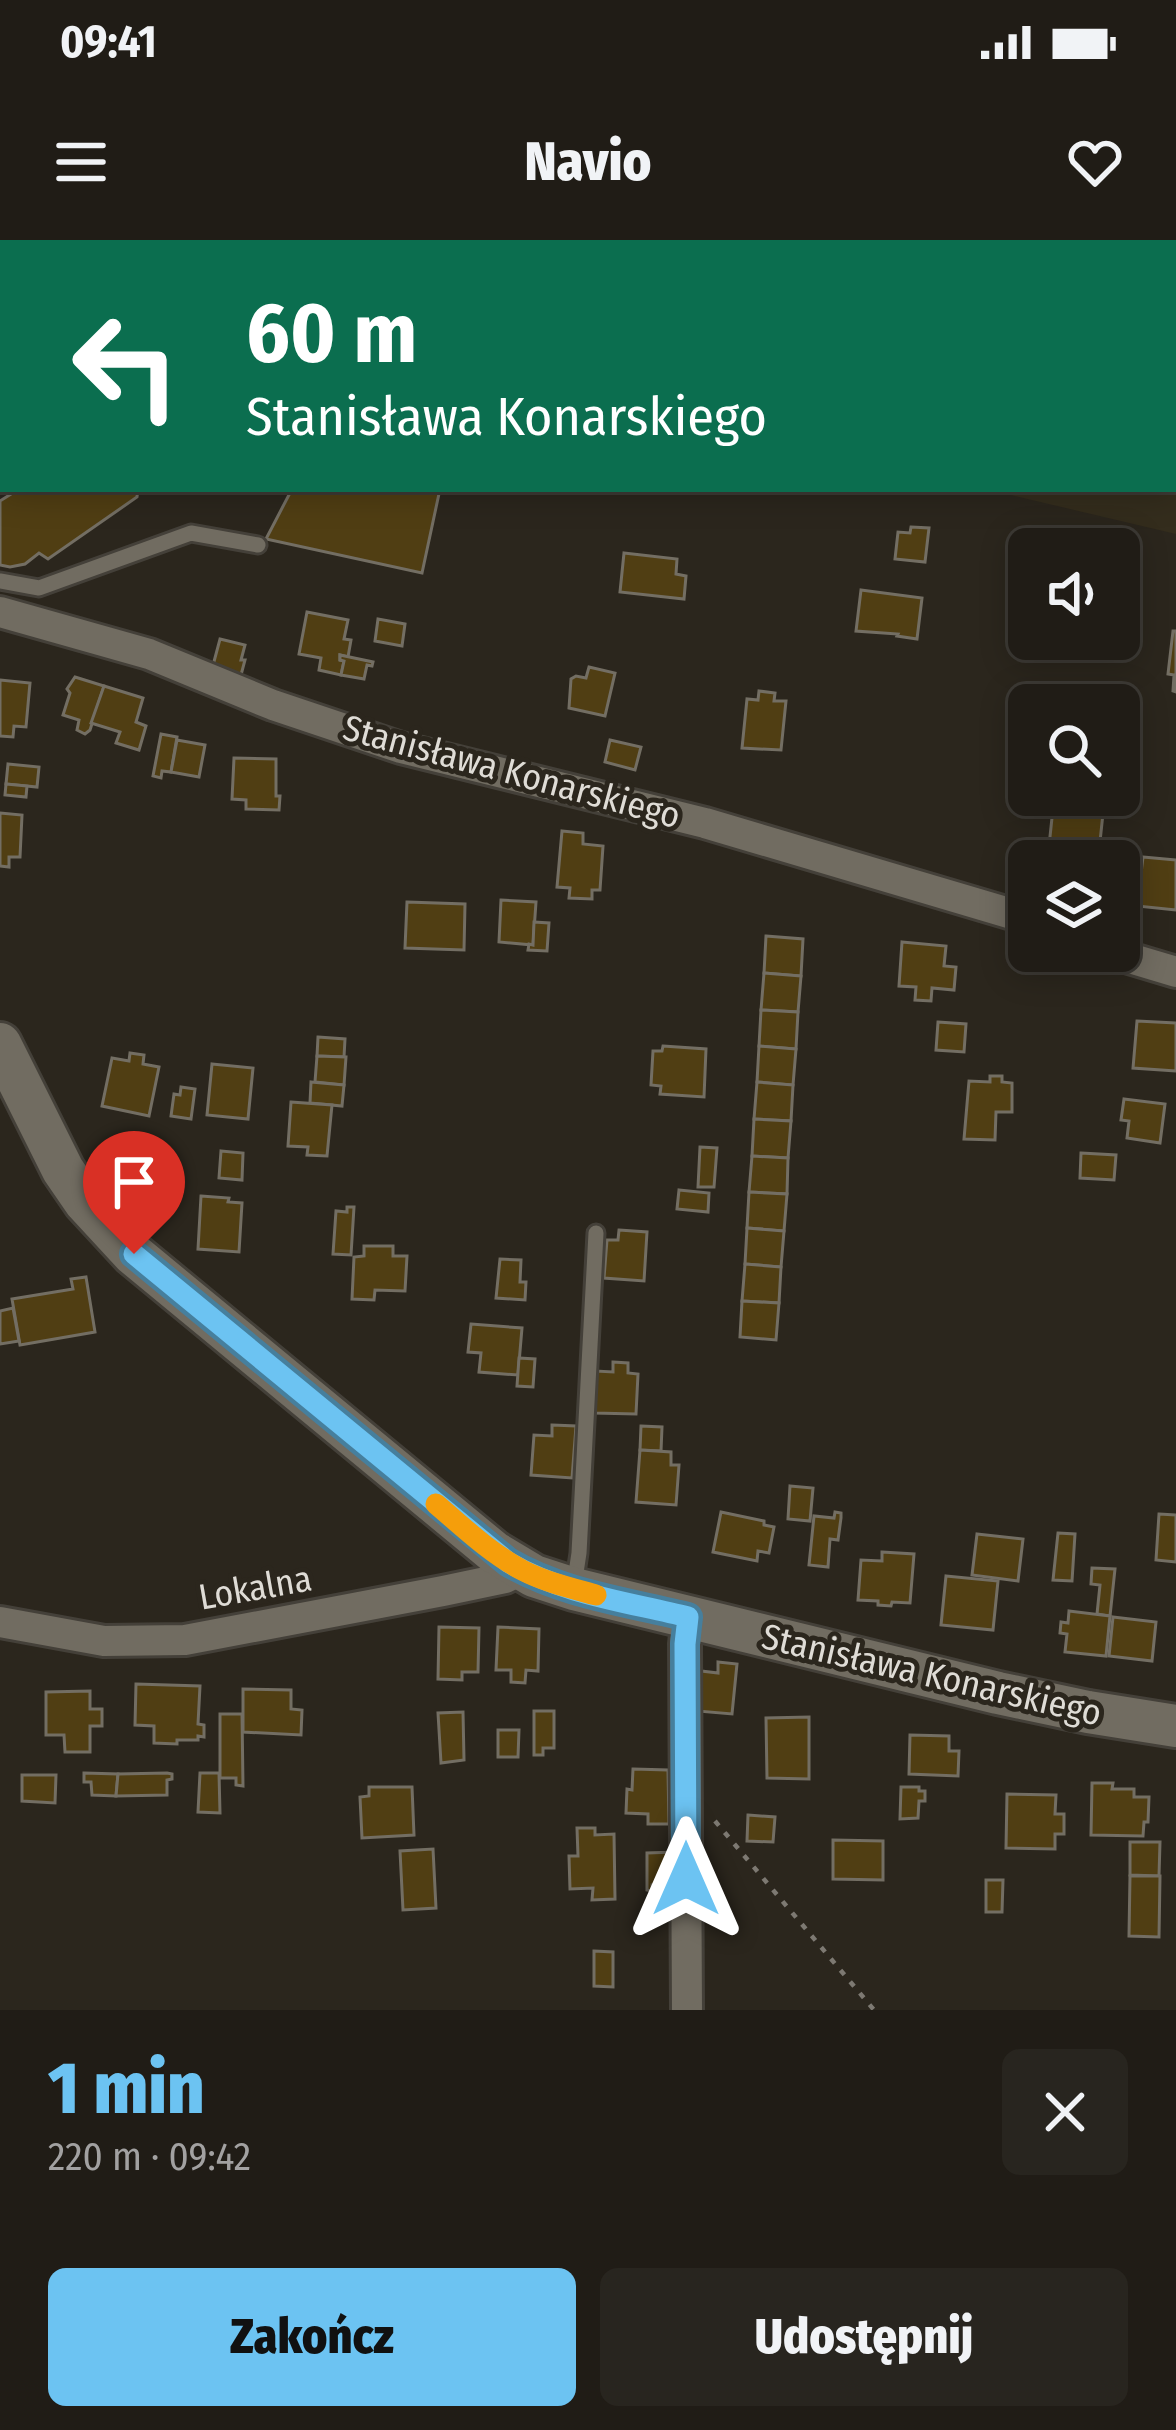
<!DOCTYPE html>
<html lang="pl">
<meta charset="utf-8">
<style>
:root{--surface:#201c16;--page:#28251f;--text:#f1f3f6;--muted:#a2a1a1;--line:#3d3a35;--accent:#6cc3f2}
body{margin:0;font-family:"Fira Sans Condensed",sans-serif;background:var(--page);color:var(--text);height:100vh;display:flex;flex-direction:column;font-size:45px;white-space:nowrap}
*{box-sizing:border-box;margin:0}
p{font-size:39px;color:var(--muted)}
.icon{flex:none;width:66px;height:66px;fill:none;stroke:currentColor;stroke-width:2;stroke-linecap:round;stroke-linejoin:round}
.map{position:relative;height:1770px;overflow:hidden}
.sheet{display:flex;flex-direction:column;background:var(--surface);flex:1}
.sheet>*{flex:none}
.banner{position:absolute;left:0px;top:0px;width:1176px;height:252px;box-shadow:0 6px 30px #0003,0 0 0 3px var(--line);background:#0b6e4f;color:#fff;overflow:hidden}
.fabs{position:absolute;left:1008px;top:288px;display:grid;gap:24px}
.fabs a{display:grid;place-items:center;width:132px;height:132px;border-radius:18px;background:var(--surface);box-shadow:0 6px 30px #0003,0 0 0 3px var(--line);font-size:60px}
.pin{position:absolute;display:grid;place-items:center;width:102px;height:102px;color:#fff;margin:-123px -51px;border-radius:50% 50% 50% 0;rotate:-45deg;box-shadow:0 0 12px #0007}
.pin .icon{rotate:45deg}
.me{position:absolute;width:132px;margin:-66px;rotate:0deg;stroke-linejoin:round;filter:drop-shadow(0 0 9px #0008)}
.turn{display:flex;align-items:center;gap:42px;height:252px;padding:0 48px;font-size:54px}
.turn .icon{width:156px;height:156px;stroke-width:2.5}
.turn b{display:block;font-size:84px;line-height:102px}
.round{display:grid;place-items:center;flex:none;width:126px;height:126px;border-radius:18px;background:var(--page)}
.summary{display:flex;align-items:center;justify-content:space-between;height:204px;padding:0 48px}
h1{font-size:72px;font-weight:800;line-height:90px;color:var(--accent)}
.primary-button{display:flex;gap:24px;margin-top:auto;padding:24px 48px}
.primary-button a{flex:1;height:138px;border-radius:18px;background:var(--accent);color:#111;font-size:48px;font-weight:800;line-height:138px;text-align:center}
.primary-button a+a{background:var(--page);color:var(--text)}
.status{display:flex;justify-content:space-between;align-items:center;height:84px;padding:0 60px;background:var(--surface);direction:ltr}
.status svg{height:33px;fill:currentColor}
header{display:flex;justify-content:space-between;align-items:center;height:156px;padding:0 48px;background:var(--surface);font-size:54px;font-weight:800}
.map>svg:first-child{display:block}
</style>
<div class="status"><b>09:41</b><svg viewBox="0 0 49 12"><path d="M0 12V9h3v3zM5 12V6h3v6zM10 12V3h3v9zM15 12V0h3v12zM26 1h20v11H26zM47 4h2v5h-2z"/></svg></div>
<header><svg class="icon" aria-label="menu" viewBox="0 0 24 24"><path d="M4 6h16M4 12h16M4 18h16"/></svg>Navio<svg class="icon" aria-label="heart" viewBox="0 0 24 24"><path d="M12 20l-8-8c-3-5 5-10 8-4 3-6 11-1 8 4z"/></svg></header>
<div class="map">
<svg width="1176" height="1770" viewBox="0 0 1176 1770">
<rect width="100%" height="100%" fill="#2b261d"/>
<polygon fill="#342d1d" points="789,0 1176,0 1176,294 985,249 1173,249 1173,3 788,3"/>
<g fill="#503e13" stroke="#736e63" stroke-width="3">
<polygon points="1173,10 1176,10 1176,103 1173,102"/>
<polygon points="0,65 3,66 3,123 0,122"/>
<polygon points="19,249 138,249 137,257 48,319 39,313 25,324 10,327 0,325 0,261"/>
<polygon points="292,249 440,249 422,333 266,299"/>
<polygon points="911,287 929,288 925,322 895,319 898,292 910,293"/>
<polygon points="624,313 677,319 676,334 686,336 684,359 620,352"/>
<polygon points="861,350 922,358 917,399 897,396 898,394 856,391"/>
<polygon points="307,372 348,380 344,399 351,400 348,417 340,415 340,420 344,421 341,435 319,430 321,418 299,414"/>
<polygon points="378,379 405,384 402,406 375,401"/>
<polygon points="1173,391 1176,391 1176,452 1173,451 1174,435 1168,434"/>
<polygon points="220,399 245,405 241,420 245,420 241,435 212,429"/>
<polygon points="340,415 373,422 372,426 367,425 364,439 341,435 344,421 340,420"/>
<polygon points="589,427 615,433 605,476 569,468 571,439 576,436 586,438"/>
<polygon points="75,437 104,446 90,490 85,494 77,490 79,480 63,475 70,453 67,449"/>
<polygon points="0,440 30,443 26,487 14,486 13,497 0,496"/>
<polygon points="104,446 143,458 136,482 146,486 139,510 116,503 120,492 91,483"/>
<polygon points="759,451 775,453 774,461 786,461 781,510 742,508 747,459 758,460"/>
<polygon points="161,494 177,497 171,532 162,531 161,538 153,536"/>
<polygon points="177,500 205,505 199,537 171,532"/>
<polygon points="610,500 641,507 635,530 605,522"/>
<polygon points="234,518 276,519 276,556 280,556 279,570 246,569 246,560 232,559"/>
<polygon points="8,524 39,527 37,547 6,544"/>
<polygon points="6,544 27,546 26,557 5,555"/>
<polygon points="1054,559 1104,564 1099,611 1049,606"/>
<polygon points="0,573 22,575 20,617 9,617 9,627 0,626"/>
<polygon points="562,591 583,593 583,604 603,606 600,650 592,650 592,659 569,658 570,648 557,647"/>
<polygon points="1143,617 1176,620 1176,670 1137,666"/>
<polygon points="501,660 536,662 533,705 499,702"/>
<polygon points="407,662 465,664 464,710 405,708"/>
<polygon points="534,682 549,683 547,711 528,710 529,704 533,705"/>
<polygon points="766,696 803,699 801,736 764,733"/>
<polygon points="902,702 946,706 944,726 956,727 954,750 932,748 931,761 915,760 916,747 899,746"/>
<polygon points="764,733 801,736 798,772 761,770"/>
<polygon points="761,770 798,772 796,809 759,806"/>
<polygon points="1137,781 1176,783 1176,831 1133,828"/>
<polygon points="938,782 966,784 964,812 936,810"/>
<polygon points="318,797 345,799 344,817 317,816"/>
<polygon points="663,806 706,809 704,857 660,854 661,846 651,845 653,811 662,811"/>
<polygon points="759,806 796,809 793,845 757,842"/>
<polygon points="130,813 144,815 143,824 159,827 149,876 102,866 112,818 129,821"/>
<polygon points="317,816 346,817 344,845 315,842"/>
<polygon points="212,824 253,828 248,879 207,875"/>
<polygon points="990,836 1002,836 1002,842 1012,843 1012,872 996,872 995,900 964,899 969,841 990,842"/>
<polygon points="311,842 344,845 342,866 310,863"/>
<polygon points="757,842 793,845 791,881 754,879"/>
<polygon points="181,847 195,849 191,879 171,876 174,854 180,855"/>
<polygon points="1124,859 1165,864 1160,903 1127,898 1129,881 1121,880"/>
<polygon points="291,862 332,865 327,916 307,915 308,907 288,906"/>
<polygon points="754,879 791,881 788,918 752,916"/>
<polygon points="700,907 717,908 714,947 698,947"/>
<polygon points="221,911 243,913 242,940 219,938"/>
<polygon points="1081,913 1116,915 1114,940 1080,938"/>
<polygon points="752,916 788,918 787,954 749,952"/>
<polygon points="679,950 709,953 708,972 677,969"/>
<polygon points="749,952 787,954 784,991 747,988"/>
<polygon points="201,956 229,958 228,962 242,963 239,1012 198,1009"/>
<polygon points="347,967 354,967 351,1015 333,1014 336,971 347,972"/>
<polygon points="747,988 784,991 781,1027 745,1024"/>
<polygon points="619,990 647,992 644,1041 604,1038 607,1000 618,1000"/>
<polygon points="364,1006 393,1006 393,1016 407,1016 405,1051 375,1050 374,1060 352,1059 354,1017 364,1016"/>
<polygon points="500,1019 521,1020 520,1042 526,1042 525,1060 496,1058"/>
<polygon points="745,1024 781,1027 779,1063 742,1061"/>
<polygon points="86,1037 95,1092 20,1105 12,1059 73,1049 71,1039"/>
<polygon points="742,1061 779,1063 776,1100 740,1097"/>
<polygon points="13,1068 19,1101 0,1104 0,1071"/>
<polygon points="471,1084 522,1088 518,1135 479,1132 481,1113 468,1112"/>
<polygon points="519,1118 535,1119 533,1147 517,1146"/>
<polygon points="613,1122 628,1123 628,1133 638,1134 636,1174 594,1173 596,1131 613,1132"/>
<polygon points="552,1185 576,1186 572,1238 531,1235 534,1195 552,1196"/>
<polygon points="641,1186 662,1187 661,1211 640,1210"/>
<polygon points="640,1210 671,1212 671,1225 679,1225 676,1265 636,1262"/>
<polygon points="790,1246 813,1248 810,1281 788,1279"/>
<polygon points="721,1272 764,1281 764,1285 774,1287 769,1313 758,1311 757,1321 713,1312"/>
<polygon points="835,1272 841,1273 841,1278 838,1300 830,1299 828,1327 809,1325 814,1276 834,1278"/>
<polygon points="1159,1274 1176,1275 1176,1322 1156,1320"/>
<polygon points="1058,1293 1075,1294 1072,1341 1053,1340"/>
<polygon points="977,1294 1023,1299 1018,1341 972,1335"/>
<polygon points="882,1312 914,1314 910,1363 892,1362 891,1366 878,1365 878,1361 858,1360 861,1320 882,1321"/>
<polygon points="1092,1328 1115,1329 1110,1376 1097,1374 1100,1345 1091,1344"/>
<polygon points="946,1336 998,1341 993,1390 941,1385"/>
<polygon points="1069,1371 1110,1376 1106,1416 1065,1412 1067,1394 1060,1393 1061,1382 1068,1383"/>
<polygon points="1113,1377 1156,1382 1152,1421 1109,1416"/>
<polygon points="439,1387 479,1388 478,1432 462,1432 462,1440 438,1439"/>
<polygon points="498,1387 539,1389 538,1431 526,1430 525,1443 511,1442 511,1430 496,1430"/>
<polygon points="718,1422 737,1424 732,1474 697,1471 701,1431 718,1433"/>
<polygon points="136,1444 200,1446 198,1484 204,1485 204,1497 198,1496 198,1500 177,1500 177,1504 154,1503 154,1486 135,1485"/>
<polygon points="243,1449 291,1450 291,1469 302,1470 301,1495 243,1492"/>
<polygon points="90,1451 90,1469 102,1469 102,1486 90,1486 90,1512 65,1512 64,1495 46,1495 46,1452"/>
<polygon points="534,1471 554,1471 554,1508 543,1508 543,1515 534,1515"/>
<polygon points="463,1472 464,1520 441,1523 438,1473"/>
<polygon points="220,1474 242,1474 243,1546 236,1545 236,1538 220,1538"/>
<polygon points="809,1477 809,1539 767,1538 766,1478"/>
<polygon points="498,1490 519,1490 518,1517 498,1517"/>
<polygon points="910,1495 949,1496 949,1511 959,1511 958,1536 909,1534"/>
<polygon points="633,1529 668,1530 669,1584 648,1584 648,1574 626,1573 627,1549 632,1550"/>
<polygon points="84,1533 118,1534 116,1556 92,1555 91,1542 84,1542"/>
<polygon points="167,1533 172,1534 172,1539 167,1540 167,1555 116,1556 118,1534"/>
<polygon points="200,1533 219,1533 220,1573 198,1572"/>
<polygon points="22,1535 56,1535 55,1563 22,1561"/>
<polygon points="1092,1543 1113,1543 1112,1549 1134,1549 1134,1557 1149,1557 1148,1582 1144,1582 1143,1596 1091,1595"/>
<polygon points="369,1547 412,1547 414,1595 362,1598 360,1557 369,1556"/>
<polygon points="901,1547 919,1547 919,1551 925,1551 925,1561 919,1561 918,1578 900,1579"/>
<polygon points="1007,1554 1056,1555 1055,1574 1064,1574 1064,1594 1055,1594 1055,1609 1006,1608"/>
<polygon points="748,1575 775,1577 773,1602 747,1601"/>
<polygon points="577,1588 595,1588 595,1595 614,1594 615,1659 592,1660 593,1648 570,1649 569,1616 578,1616"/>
<polygon points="833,1600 883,1601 883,1640 833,1639"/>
<polygon points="1130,1602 1160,1602 1159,1636 1130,1635"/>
<polygon points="433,1609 436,1668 403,1670 400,1611"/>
<polygon points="676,1612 676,1644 652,1645 652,1651 647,1650 647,1613"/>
<polygon points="1130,1636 1160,1636 1159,1697 1129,1696"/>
<polygon points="986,1640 1003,1640 1002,1672 986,1672"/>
<polygon points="594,1711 613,1712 613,1747 594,1746"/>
</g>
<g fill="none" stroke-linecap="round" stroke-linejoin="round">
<g stroke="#444039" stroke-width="21">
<g id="lane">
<polyline points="0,341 39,348 191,293 258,305"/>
<polyline points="574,1346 579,1313 596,993"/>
</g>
</g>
<g stroke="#444039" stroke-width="36">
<g id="street">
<polyline points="102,0 103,3"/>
<polyline points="333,0 346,3"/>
<polyline points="0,372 149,414 273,465 401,508 705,583 1029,679"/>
<polyline points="1106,711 1176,732"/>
<polyline points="0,1382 104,1401 185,1400 443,1351 505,1338 521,1330"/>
<polyline points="687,1770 685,1404 688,1377"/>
</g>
</g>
<g stroke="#444039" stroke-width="48">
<polyline id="secondary" points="0,804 63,930 85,962 133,1014 494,1312 534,1336 574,1349 998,1453 1088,1472 1176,1486"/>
</g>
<polyline stroke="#7d7972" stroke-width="4.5" stroke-dasharray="6 9" stroke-linecap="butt" points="715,1581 874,1770"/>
<use href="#lane" stroke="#716c61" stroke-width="15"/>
<use href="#street" stroke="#716c61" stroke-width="30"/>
<use href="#secondary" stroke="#716c61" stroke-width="42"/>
</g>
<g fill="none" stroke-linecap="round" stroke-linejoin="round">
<g stroke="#467f9d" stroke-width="30">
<path id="route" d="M134 1014 508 1322C562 1354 628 1362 688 1377L685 1404 686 1639"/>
</g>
<use href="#route" stroke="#6cc3f2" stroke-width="21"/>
<path stroke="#f59e0b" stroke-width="21" d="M436 1264C463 1287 490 1313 522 1330 545 1342 571 1348 596 1355"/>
</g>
<g text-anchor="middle" stroke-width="10" stroke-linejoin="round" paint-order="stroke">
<g font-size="36" fill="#dfdcd6" stroke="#2b261d">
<text transform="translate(512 531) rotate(15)" y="13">Stanisława Konarskiego</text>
<text transform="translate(255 1347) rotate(-10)" y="13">Lokalna</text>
<text transform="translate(932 1434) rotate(13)" y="13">Stanisława Konarskiego</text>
</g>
</g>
</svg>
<div class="fabs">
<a><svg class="icon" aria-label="sound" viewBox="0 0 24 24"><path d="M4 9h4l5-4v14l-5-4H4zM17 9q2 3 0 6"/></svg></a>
<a><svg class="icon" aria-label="search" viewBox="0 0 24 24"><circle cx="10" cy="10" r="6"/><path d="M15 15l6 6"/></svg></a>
<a><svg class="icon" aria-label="layers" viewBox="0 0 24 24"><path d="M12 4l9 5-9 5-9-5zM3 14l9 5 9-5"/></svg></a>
</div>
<div class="pin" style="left:134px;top:1014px;background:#d93025"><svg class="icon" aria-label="arrive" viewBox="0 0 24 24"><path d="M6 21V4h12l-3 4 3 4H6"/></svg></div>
<svg class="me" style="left:686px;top:1639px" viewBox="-20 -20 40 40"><path d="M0-17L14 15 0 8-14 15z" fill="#6cc3f2" stroke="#fff" stroke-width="4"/></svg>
<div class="banner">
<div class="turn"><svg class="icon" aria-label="left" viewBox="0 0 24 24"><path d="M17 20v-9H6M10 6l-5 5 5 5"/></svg><div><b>60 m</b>Stanisława Konarskiego</div></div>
</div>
</div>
<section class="sheet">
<div class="summary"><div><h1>1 min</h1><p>220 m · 09:42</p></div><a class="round"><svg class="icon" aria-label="close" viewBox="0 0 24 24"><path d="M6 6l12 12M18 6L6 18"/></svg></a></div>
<div class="primary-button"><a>Zakończ</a><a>Udostępnij</a></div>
</section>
